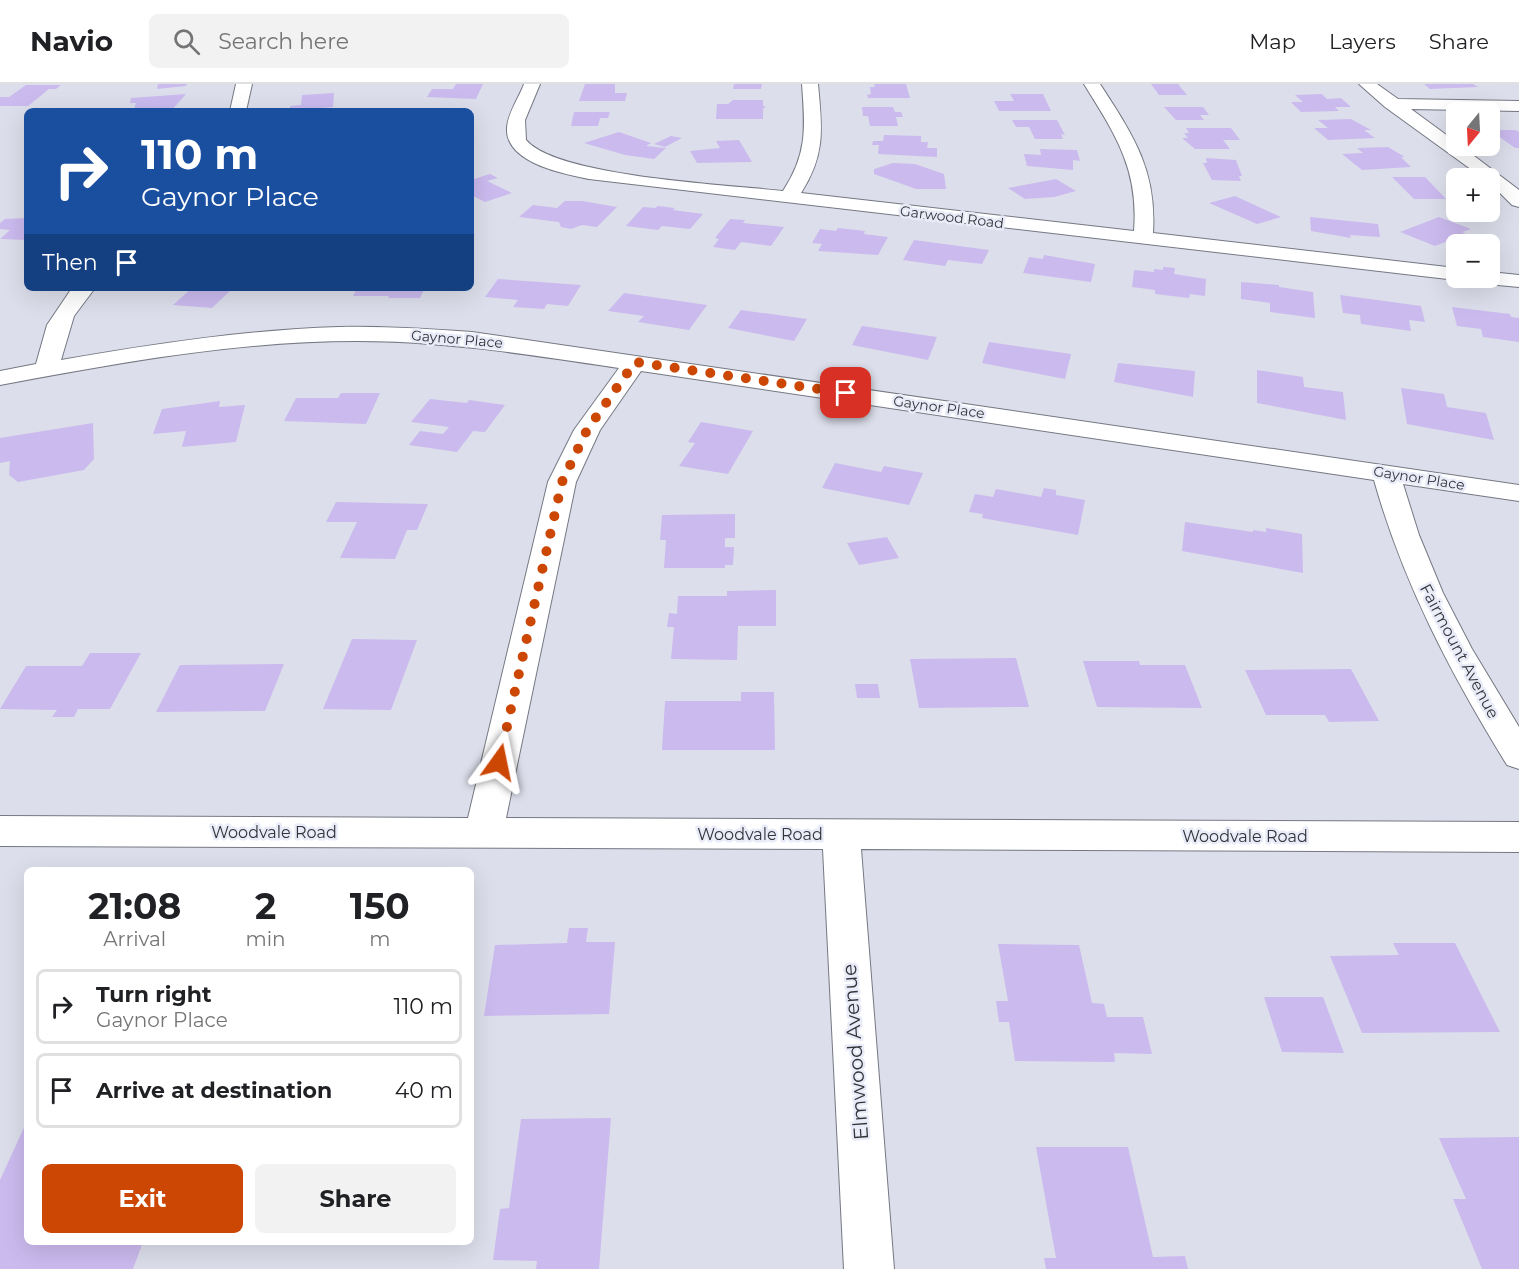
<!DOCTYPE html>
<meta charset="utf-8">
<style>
:root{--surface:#fff;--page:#f2f2f2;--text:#202124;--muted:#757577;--line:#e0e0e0;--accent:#cc4604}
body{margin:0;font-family:Montserrat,sans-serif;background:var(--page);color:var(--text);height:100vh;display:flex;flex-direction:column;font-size:22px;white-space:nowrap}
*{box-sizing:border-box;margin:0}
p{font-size:20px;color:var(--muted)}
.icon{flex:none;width:33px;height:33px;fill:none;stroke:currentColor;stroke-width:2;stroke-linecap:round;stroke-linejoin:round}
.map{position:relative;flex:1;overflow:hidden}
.sheet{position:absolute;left:24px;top:783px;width:450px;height:378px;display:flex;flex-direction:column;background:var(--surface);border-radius:9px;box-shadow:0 6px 24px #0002}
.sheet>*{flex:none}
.hud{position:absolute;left:24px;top:24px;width:450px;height:183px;border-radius:9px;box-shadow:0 6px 24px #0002;background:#1a4fa0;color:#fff;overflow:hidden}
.needle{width:39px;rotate:198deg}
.buttons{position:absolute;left:1446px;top:18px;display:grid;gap:12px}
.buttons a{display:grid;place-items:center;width:54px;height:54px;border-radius:9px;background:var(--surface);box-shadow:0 6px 24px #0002;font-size:30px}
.pin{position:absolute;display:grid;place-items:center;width:51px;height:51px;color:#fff;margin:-26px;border-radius:12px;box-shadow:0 3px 9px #0006}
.me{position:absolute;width:66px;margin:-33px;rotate:12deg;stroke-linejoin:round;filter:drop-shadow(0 0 4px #0008)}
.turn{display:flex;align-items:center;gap:21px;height:126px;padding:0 18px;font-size:27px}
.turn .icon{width:78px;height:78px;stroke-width:2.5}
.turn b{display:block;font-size:42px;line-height:51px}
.then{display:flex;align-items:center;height:57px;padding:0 18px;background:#0003;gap:12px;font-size:22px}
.eta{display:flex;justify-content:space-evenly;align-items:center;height:102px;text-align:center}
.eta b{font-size:36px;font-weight:700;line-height:42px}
.button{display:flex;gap:12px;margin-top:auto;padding:12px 18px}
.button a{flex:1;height:69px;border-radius:9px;background:var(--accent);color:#fff;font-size:24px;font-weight:700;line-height:69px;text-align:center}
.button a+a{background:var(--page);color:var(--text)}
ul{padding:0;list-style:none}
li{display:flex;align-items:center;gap:18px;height:75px;margin:0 12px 9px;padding:0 6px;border:3px solid var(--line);border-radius:9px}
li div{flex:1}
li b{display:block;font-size:22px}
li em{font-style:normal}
header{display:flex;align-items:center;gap:36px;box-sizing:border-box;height:84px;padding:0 30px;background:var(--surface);border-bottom:2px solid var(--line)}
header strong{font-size:28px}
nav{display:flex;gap:33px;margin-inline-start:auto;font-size:21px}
.search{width:420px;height:54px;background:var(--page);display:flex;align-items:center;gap:15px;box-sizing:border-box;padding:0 21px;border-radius:9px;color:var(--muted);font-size:22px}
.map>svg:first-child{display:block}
</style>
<header>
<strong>Navio</strong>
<div class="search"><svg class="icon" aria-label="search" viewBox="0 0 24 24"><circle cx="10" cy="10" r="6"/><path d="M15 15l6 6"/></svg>Search here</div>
<nav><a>Map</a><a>Layers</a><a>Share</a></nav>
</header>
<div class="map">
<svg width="1519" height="1185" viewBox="0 0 1519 1185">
<rect width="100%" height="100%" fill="#dcdfeb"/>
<g fill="#cbbaee">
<polygon points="158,0 187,0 186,2 157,5"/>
<polygon points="456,0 483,0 476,15 427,13 432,5 453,5"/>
<polygon points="585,0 615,0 615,9 627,9 625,17 579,17"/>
<polygon points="734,0 762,0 761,5 733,5"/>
<polygon points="874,0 906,0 910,14 868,14 867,11 871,10 870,3 875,3"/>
<polygon points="1151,0 1178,0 1187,11 1159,11"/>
<polygon points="1424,0 1473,0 1478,3 1430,5"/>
<polygon points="26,1 61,1 56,5 49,5 28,22 0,22 0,13 9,13"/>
<polygon points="334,9 333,23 290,27 290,22 301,21 302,11"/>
<polygon points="186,10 171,27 138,27 139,24 134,25 136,19 130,19 131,14"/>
<polygon points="1010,10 1043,10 1051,27 999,27 994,17 1014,17"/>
<polygon points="1322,10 1327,15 1341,14 1351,23 1335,23 1339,27 1301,28 1291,18 1303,18 1295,11"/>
<polygon points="733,16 763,16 763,22 766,22 763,25 763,35 716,35 717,20 728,20"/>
<polygon points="862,23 893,23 895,28 901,28 903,33 896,33 898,42 870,42 868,32 863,32"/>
<polygon points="1164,23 1203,23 1209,31 1200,31 1204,36 1176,36"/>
<polygon points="574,28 610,28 608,34 600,34 598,42 571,42"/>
<polygon points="1351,35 1371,46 1364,46 1375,54 1328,56 1314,44 1328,44 1318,36"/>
<polygon points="1012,36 1057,36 1065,51 1061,50 1063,55 1035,55 1029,43 1016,43"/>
<polygon points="1186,44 1231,44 1240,56 1223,56 1230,65 1195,65 1182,54 1188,54 1184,49 1189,49"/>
<polygon points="1490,46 1516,46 1519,48 1519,64 1515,64"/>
<polygon points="619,48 651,59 646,62 666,64 654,75 625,71 584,59"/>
<polygon points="884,51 921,52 921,58 928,58 927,64 937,64 937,73 878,70 879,61 872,61 873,57 883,57"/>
<polygon points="671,52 682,54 665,63 654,60"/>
<polygon points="739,56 752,78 697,79 690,67 720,64 716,57"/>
<polygon points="1388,63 1405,73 1401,73 1411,83 1362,86 1342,70 1363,69 1357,64"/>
<polygon points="1040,65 1077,66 1080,77 1073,76 1073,86 1027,82 1024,70 1041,71"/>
<polygon points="1206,74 1236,76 1242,92 1239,92 1241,97 1212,96 1203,79 1207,79"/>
<polygon points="893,79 915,80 944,90 946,105 916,105 874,90 874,85"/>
<polygon points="490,90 498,94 487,97 512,109 485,118 471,111 471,96"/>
<polygon points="1392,93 1425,93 1446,115 1414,115"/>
<polygon points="1056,95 1076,107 1054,113 1025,115 1008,104"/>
<polygon points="1235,112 1281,133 1257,140 1209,119"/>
<polygon points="565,117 582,117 617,123 597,143 582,141 571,145 561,143 559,138 519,133 533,121 557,124"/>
<polygon points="658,122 675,124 673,126 703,130 690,145 662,142 658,146 626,142 643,123 655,124"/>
<polygon points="1310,133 1378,140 1380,153 1350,151 1351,154 1311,147"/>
<polygon points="1439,133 1471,145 1462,148 1466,150 1435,162 1400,148"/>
<polygon points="27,134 27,156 0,155 10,146 0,145 0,139 5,135"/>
<polygon points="730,135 745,136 743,139 784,143 771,162 741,158 735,166 713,163 719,155 715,154"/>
<polygon points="838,144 865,147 864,150 888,153 878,171 818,167 822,160 812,159 820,145 836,147"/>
<polygon points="914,156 989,166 982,180 948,176 945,182 903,176"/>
<polygon points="1044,171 1095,180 1091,198 1023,189 1029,173 1043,175"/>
<polygon points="1163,183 1175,184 1174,190 1206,195 1205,212 1190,210 1189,214 1155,210 1155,206 1132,203 1134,186 1154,188 1154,185 1163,186"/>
<polygon points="498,195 581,201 568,222 547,220 544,225 513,223 518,216 485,213"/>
<polygon points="1241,198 1279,201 1279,203 1313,208 1315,234 1270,228 1270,219 1241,215"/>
<polygon points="192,204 233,204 212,224 173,221"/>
<polygon points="357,204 425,204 420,214 388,214 389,212 353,212"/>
<polygon points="624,209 707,221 689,246 638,238 644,232 608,227"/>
<polygon points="1340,211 1421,222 1425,238 1409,236 1411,247 1361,240 1360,231 1343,229"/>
<polygon points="1452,223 1510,230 1511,233 1519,234 1519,258 1483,253 1481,245 1457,242"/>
<polygon points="741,226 807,235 794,257 728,244"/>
<polygon points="862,242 937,253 928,276 852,261"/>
<polygon points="989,258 1071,270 1065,295 982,279"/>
<polygon points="1118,279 1195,287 1193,313 1114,298"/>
<polygon points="1257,286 1303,293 1304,303 1343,308 1346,336 1257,319"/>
<polygon points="1401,304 1444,310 1447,323 1486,329 1494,356 1407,340"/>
<polygon points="341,309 380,309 366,340 284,337 296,314 338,314"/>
<polygon points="430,315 467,319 469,316 505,321 485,348 473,347 457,368 409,361 420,347 443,350 449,343 411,338"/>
<polygon points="220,317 219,323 245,321 236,358 182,363 186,347 153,350 162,325"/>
<polygon points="701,338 753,347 728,390 679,382 695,359 688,358"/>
<polygon points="93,339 94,375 84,386 18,398 9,391 10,377 0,379 0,354"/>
<polygon points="835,379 881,388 884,382 923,389 909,421 822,404"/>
<polygon points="1044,404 1056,406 1056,411 1085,416 1078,451 982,434 983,430 969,428 975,410 993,413 996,405 1041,413"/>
<polygon points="336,418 428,420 417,446 407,446 395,475 340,474 357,438 326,438"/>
<polygon points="735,430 735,454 725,454 725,463 734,463 733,481 725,481 725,484 664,484 666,456 660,456 662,431"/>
<polygon points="1185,438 1253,448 1253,446 1266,448 1266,444 1302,450 1303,489 1182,467"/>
<polygon points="887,453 899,474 859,481 847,459"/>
<polygon points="776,506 776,542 738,542 737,576 671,575 674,543 667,543 669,529 677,530 678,512 727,512 727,507"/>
<polygon points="352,555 417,556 391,626 323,625"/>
<polygon points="90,569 141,569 110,625 78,625 74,633 52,633 57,626 0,625 26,582 82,582"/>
<polygon points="1016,574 1029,623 919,624 910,575"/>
<polygon points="1083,577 1139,577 1140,581 1185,581 1202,624 1097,623"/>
<polygon points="284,580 265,627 156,628 180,581"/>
<polygon points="1351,585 1379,637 1329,638 1325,631 1266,631 1245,586"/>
<polygon points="855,600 878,600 880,614 857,614"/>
<polygon points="741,608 774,608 775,666 662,666 665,617 741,617"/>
<polygon points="569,844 588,844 586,858 615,858 609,930 484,932 495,861 567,859"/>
<polygon points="1393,859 1455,859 1500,948 1362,949 1330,872 1399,871"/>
<polygon points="998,860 1079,861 1092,919 1104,920 1107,933 1143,933 1152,970 1114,969 1115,978 1015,977 1009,938 999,938 996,917 1008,917"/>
<polygon points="1264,913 1323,913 1344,969 1282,968"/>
<polygon points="611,1034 599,1185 536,1185 537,1177 493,1176 500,1125 509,1124 521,1035"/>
<polygon points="27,1037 27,1158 143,1158 133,1185 0,1185 0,1096"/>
<polygon points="1519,1053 1519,1185 1482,1185 1453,1115 1466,1115 1439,1054"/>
<polygon points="1036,1063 1128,1063 1153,1173 1185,1172 1188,1185 1046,1185 1044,1174 1056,1174"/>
</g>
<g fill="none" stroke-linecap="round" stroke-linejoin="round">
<g stroke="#757883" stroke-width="2">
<g id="minor">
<polygon points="236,0 252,0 246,27 230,27"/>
<path d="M524 0H540L525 36 526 56C557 93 731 101 783 107 808 69 805 43 802 0H818C822 44 826 70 801 109L1134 147C1139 85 1115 50 1084 0H1100C1133 51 1157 86 1153 149L1456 184V194H1464L1456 196 589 95C564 90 505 79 507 44 508 28 519 14 524 0Z"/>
<polygon points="1359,0 1377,0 1398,15 1519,17 1519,27 1411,25 1456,58 1456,62 1461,62 1519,106 1519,123 1512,121 1490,99 1490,94 1483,94 1385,23"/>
<polygon points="1490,188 1519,191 1519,203 1476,199 1473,194 1490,194"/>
<path d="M72 204H95L74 232 61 276C153 260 246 246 339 243 383 242 428 245 472 248L1519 401V417L1403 400 1419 451 1443 509 1472 565 1519 643V685L1507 681C1451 590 1403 499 1374 396L641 287 600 346 576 398 506 734 1519 738V768L861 765 894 1185H844L823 765 0 762V732L468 734 548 398 574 346 619 284C531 271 445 257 357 257 237 257 117 279 0 301V287L36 280 47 241Z"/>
</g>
</g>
<use href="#minor" fill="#fff" fill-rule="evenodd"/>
</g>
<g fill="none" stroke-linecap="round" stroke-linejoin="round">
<polyline stroke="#cc4604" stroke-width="10" stroke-dasharray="0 18" points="499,678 562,398 587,346 635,278 846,309"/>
</g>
<g text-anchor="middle" stroke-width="5" stroke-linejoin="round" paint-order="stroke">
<g font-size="14" fill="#333439" stroke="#e9ecf8">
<text transform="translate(952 133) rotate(7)" y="5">Garwood Road</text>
<text transform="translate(457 255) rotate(5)" y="5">Gaynor Place</text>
<text transform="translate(939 323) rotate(8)" y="5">Gaynor Place</text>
<text transform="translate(1419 394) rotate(9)" y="5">Gaynor Place</text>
</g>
<g font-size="16" fill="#333439" stroke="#e9ecf8">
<text transform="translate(1460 567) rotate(62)" y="6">Fairmount Avenue</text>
<text x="274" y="754">Woodvale Road</text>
<text x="760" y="756">Woodvale Road</text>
<text x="1245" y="758">Woodvale Road</text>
</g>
<g font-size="20" fill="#333439" stroke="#e9ecf8">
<text transform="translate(855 968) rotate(-94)" y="7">Elmwood Avenue</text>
</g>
</g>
</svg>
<div class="buttons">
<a><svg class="needle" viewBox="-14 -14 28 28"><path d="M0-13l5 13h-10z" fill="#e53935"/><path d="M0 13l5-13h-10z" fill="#757577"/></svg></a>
<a>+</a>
<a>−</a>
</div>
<div class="pin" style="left:846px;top:309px;background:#d93025"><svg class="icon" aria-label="arrive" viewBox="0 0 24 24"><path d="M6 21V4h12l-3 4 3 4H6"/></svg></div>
<svg class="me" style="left:499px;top:678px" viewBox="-20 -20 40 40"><path d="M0-17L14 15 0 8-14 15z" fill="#cc4604" stroke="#fff" stroke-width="4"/></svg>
<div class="hud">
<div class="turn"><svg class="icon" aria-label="right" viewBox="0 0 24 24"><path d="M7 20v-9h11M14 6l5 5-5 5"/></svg><div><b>110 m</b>Gaynor Place</div></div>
<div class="then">Then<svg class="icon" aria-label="arrive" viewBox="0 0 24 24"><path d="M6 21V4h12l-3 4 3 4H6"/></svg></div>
</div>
<section class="sheet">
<div class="eta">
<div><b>21:08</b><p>Arrival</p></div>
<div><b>2</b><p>min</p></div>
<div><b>150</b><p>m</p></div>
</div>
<ul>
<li><svg class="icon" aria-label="right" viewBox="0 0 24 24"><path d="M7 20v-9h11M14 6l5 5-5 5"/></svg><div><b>Turn right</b><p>Gaynor Place</p></div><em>110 m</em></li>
<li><svg class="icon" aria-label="arrive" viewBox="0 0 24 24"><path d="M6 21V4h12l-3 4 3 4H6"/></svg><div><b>Arrive at destination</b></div><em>40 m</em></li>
</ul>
<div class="button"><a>Exit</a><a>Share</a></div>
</section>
</div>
